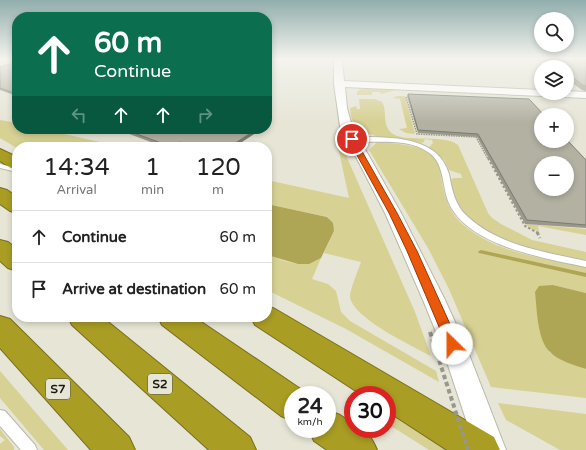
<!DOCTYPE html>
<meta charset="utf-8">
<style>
:root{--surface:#fff;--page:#f6f6f6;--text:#222;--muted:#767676;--line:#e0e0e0}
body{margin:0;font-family:"Varela Round",sans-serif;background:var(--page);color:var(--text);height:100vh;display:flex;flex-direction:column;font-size:15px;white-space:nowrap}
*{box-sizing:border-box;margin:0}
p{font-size:13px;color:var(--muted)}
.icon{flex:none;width:22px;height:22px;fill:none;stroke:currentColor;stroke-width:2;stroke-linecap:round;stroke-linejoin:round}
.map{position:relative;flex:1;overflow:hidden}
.details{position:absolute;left:12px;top:142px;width:260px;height:180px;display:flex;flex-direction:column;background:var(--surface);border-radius:16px;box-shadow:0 2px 6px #0003}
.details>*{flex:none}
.hud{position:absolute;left:12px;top:12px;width:260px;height:122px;border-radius:16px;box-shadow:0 2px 6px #0003;background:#0b6e4f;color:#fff;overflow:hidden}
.tools{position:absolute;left:534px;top:12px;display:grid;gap:8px}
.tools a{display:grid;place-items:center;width:40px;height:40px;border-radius:50%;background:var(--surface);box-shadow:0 2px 6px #0003;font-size:20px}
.speed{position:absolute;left:284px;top:386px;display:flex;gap:8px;font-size:20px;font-weight:700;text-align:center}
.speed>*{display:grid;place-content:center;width:52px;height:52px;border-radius:50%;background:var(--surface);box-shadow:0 2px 6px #0003;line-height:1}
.speed small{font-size:10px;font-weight:400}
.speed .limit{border:6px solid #d22;background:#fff;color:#111}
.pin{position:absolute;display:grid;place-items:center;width:34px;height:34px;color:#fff;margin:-17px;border:2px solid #fff;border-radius:50%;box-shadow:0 1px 4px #0007}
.me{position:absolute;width:44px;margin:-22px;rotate:337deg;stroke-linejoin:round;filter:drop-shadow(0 0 3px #0008)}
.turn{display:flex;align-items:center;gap:14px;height:84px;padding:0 16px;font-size:18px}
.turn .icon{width:52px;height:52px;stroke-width:2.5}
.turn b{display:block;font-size:28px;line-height:34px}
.lanes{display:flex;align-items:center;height:38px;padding:0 16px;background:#0003;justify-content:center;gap:20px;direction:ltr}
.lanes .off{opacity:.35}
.eta{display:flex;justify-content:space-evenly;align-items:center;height:68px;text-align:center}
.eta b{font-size:24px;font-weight:600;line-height:28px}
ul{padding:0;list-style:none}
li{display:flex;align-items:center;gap:12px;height:52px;padding:0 16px;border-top:1px solid var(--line)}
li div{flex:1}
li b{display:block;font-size:15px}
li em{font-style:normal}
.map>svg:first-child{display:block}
</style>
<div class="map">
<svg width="586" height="450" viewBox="0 0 586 450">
<rect width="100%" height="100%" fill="#e6e5d6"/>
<g fill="#d7d194">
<polygon points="366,88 423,91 396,90 381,94 380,92 372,92 372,95 357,95 357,92 360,89"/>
<polygon points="397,96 405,96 415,134 406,133 399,129 407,128 400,99 393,98"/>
<path d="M359 99H375L382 102C387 110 383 121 388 129 397 146 442 132 458 145L488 213 492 218 501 224 532 240 586 252V260C543 251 475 242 455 198 452 193 452 186 451 180L453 178H462L461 174 449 170 445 161 429 147 433 143 432 140 425 139 423 143 378 137 356 129 351 117 350 108 356 106 357 109H360Z"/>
<polygon points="0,120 17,123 17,129 42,129 122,147 17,147 17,148 0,138"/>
<path d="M337 142 341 144 415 312 431 356C412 346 353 318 350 297 350 289 358 271 361 262L324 253 334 231 328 217 267 204V180L349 198Z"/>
<path d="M379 142C397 144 426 144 437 162 440 167 440 172 441 177 444 194 447 208 459 221 492 253 543 258 586 267V293L553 285 549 352 564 361 586 369V398L491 387 449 289 428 248 369 150 376 143Z"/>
<polygon points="525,224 586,229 586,235 538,226 539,231 533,230"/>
<path d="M267 255C290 262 298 269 321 258L312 279 328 284 336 291 341 312 350 321 436 371 439 382 346 329 267 290Z"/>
<polygon points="0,371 68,450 44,450 0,398"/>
<polygon points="498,403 586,414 586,450 560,450 506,420"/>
<polygon points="388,410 451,450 429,450 388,424"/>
<polygon points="0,429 14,447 14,450 0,450 0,444 5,440 0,436"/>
</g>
<g fill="#aea654">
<polygon points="267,204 327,217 333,223 334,231 321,258 309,264 298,264 267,255"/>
<path d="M553 285 586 293V369C574 365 559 361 550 352 537 340 537 309 535 292L539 286Z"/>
</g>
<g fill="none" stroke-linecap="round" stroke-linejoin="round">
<polygon fill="#aea654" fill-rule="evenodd" points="481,250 586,273 586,277 479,253 478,252 479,251"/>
<g stroke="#b9b8aa" stroke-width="2">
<g id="service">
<path d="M352 137C385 137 438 134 449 174 452 190 455 206 468 217 500 246 545 252 586 261V267C544 258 466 246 448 201 442 184 444 162 428 152 404 136 376 145 350 140L349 139Z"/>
<polygon points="0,164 17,168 17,172 0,168"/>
<polygon points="0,410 5,411 35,445 37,450 21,450 0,426"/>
</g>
</g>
<g stroke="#b9b8aa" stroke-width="2">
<polygon id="minor" points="334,59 342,59 344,81 541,90 541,93 567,93 567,91 586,92 586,98 345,87 347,108 352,126 401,213 445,300 465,344 506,450 476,450 441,344 423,300 385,213 340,126 334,84"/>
</g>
<g stroke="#776f1e" stroke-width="2">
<g id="motorway">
<polygon points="0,149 17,157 17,169 11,168 0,161"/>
<polygon points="0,188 7,190 17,197 17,213 10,211 0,204"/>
<polygon points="0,240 8,242 17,249 17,271 8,268 0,261"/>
<polygon points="267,306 275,309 494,437 500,450 447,450 387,411 387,395 362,395 255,325 251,317 267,317"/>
<polygon points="0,316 10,319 129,437 135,450 91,450 0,348"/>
<polygon points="68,317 102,317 250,437 256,450 209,450 72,325"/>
<polygon points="158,317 194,317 305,392 307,395 293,395 293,421 281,416 162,325"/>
<path d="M327 410 340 415 353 424V429C367 429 372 438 377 450H327L314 441 309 429H327Z"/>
</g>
</g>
<polyline stroke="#98978c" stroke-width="1.5" stroke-dasharray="1.5 1" stroke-linecap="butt" points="406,97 417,134 476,137 488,159"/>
<polyline stroke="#98978c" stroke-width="2" stroke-dasharray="2.5 2" stroke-linecap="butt" points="488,158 525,226 538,233"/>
<polyline stroke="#98978c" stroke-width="3" stroke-dasharray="3.5 2.5" stroke-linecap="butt" points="537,232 540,238"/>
<use href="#service" fill="#fff" fill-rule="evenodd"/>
<use href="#minor" fill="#fff" fill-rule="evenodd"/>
<use href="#motorway" fill="#a99d24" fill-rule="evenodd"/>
<polyline stroke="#98978c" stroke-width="4" stroke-dasharray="4.5 3" stroke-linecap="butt" points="430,332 468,450"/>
</g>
<g fill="#99988b">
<polygon points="542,59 586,59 586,91 582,90 567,79 567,67 552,67"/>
<polygon points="17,62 17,96 0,90 0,67"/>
<polygon points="408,94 586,160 586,228 525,224 477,137 418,133 407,96"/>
<polygon points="93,129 105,129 100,132"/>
<polygon points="116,129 262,129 234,147 186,147 181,145 178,147 164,147"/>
</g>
<g fill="#7d7c71">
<polygon points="269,122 269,124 267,126 267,123"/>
<polygon points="99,129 105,129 100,132"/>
<polygon points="257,129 262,129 234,147 229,147"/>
<polygon points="180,142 181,145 178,147 172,147"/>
</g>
<g fill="#b2b1a2" stroke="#7d7c71" fill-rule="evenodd">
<polygon points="548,59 586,59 586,86 584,86 567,73 567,67 559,67"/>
<polygon points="17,62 17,94 0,88 0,67"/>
<path d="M408 94 529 99 544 115H541V141H567V140L586 160V225L527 220 478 134 418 130ZM541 163H567V189H541Z"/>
<polygon points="123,129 257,129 229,147 194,147 180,142 172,147"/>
</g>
<linearGradient id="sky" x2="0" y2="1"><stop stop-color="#91aead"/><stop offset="0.48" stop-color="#f4f3ed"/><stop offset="1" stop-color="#f4f3ed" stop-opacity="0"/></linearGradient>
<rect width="586" height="122" fill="url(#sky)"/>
<polygon fill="#ea580c" stroke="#983908" points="349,138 355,139 397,213 417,251 459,344 457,348 452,350 448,348 407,251 389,213 348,139"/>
<g text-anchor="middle" stroke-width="3" stroke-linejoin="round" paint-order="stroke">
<g fill="#e6e5d6" stroke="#56564e" stroke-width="1">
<rect x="148" y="374" width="24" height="20" rx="3"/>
<rect x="46" y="379" width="24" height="20" rx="3"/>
</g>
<g font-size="12" font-weight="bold" fill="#191914">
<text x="160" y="388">S2</text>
<text x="58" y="393">S7</text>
</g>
</g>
</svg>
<div class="tools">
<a><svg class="icon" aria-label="search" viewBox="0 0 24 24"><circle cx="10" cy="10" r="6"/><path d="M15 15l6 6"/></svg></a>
<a><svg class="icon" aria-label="layers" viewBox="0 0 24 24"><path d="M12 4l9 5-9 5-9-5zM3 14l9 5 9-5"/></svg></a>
<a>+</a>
<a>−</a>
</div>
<div class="speed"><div>24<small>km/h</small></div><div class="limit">30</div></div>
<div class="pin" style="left:352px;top:139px;background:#d93025"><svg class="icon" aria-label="arrive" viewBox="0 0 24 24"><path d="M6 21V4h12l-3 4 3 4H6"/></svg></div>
<svg class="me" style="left:452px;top:344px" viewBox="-20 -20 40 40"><circle r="19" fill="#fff"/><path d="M0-13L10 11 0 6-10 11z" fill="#ea580c"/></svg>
<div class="hud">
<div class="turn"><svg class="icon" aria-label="ahead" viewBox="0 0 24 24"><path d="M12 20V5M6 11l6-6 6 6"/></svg><div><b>60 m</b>Continue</div></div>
<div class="lanes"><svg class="icon off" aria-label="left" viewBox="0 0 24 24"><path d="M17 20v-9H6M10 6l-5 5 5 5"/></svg><svg class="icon" aria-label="ahead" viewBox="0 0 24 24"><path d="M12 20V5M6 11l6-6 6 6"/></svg><svg class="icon" aria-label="ahead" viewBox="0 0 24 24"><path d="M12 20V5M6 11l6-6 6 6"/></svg><svg class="icon off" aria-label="right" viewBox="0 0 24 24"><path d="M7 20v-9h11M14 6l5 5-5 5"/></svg></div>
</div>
<section class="details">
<div class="eta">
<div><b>14:34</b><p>Arrival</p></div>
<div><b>1</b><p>min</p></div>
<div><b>120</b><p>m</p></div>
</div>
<ul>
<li><svg class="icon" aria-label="ahead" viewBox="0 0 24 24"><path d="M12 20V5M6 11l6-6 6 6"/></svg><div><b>Continue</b></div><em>60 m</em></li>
<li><svg class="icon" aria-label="arrive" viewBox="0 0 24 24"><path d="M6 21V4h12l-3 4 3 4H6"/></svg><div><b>Arrive at destination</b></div><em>60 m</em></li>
</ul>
</section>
</div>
